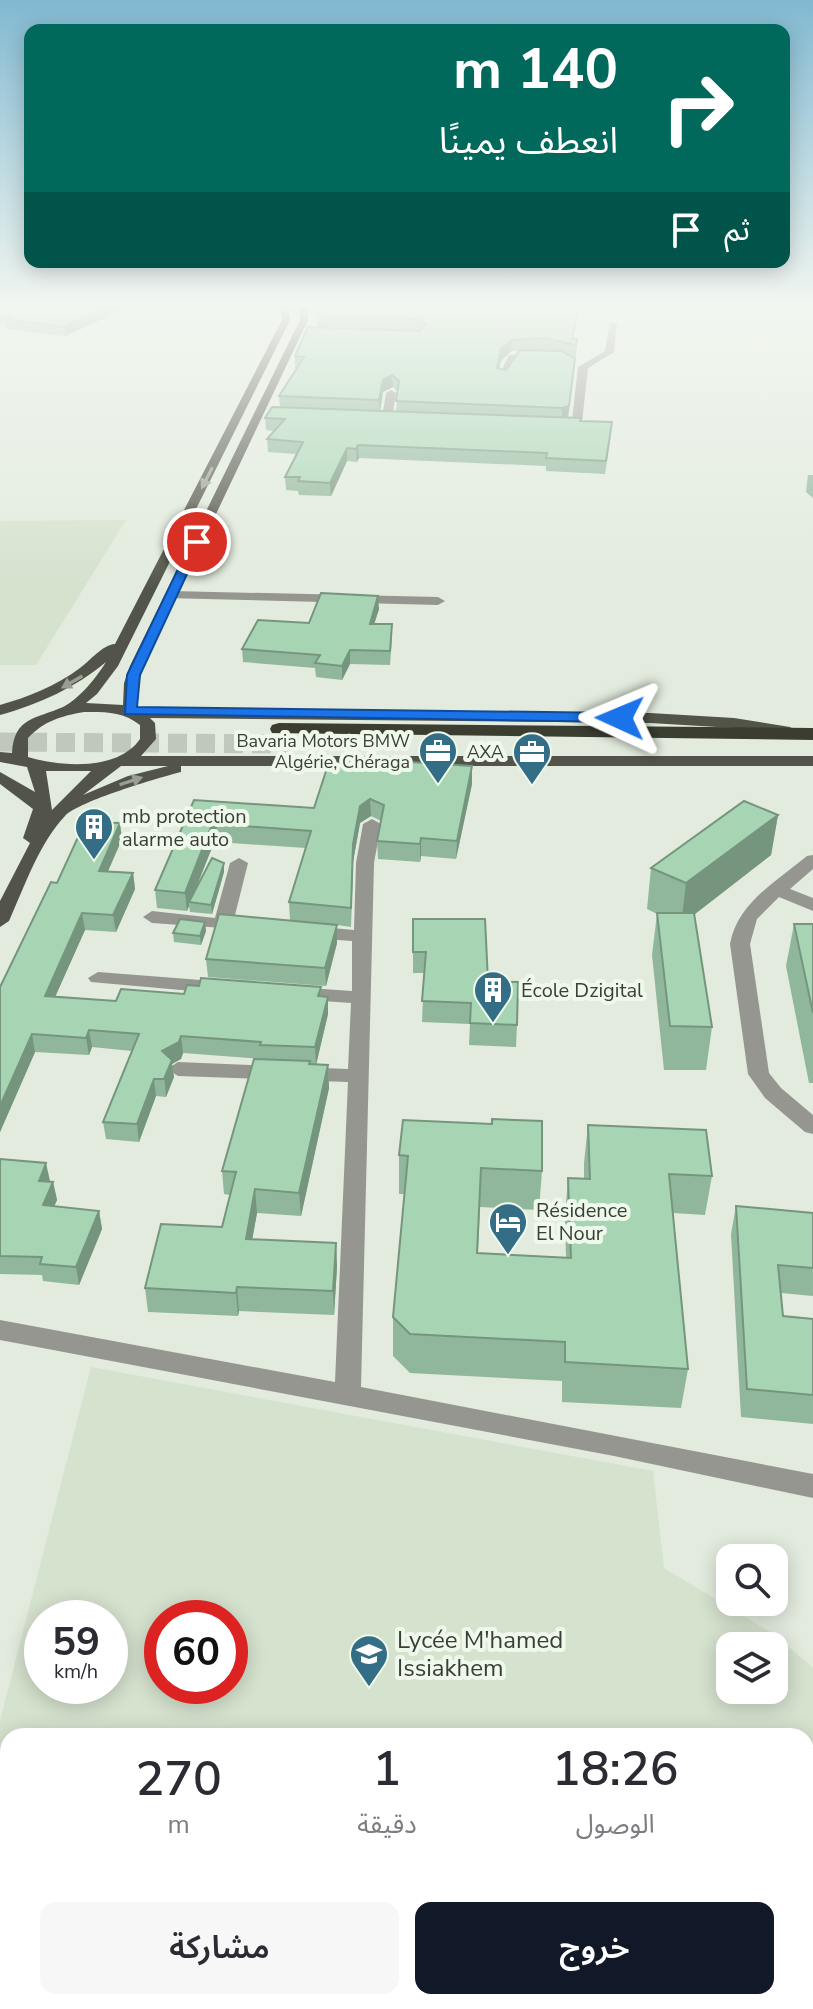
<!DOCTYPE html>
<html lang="ar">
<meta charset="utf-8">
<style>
:root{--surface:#fff;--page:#f7f7f7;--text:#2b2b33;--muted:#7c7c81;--accent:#111827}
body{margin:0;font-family:"Nunito Sans","Noto Sans Arabic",sans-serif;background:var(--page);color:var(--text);direction:rtl;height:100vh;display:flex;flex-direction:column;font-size:30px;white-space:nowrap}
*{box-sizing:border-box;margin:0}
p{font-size:26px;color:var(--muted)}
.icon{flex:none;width:44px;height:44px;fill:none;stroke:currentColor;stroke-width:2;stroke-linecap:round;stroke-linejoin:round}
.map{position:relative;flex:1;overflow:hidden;direction:ltr}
.sheet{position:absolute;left:0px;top:1728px;width:814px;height:282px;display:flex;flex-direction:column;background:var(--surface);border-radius:24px 24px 0 0;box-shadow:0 4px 20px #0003;direction:rtl}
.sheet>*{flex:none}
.banner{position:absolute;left:24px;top:24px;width:766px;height:244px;border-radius:16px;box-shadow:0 4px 20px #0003;direction:rtl;background:#00695c;color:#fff;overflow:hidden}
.controls{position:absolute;left:716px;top:1544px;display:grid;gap:16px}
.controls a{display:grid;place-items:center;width:72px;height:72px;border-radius:16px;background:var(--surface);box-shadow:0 4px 20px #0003;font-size:40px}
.speed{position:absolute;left:24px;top:1600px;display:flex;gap:16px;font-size:40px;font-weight:700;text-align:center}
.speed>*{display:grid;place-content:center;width:104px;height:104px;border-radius:50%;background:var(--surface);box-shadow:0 4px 20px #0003;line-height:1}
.speed small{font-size:20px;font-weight:400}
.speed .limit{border:12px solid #d22;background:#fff;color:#111}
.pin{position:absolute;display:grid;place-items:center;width:68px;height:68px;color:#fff;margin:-34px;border:4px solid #fff;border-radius:50%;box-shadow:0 2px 8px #0007}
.me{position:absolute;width:88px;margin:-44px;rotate:271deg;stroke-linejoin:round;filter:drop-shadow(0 0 6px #0008)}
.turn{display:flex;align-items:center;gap:28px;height:168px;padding:0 40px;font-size:36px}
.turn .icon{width:104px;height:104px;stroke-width:2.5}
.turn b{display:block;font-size:56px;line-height:68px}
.then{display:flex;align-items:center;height:76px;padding:0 40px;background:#0003;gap:16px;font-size:30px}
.eta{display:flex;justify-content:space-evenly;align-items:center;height:136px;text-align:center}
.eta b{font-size:48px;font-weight:600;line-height:56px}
.primary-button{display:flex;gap:16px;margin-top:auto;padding:16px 40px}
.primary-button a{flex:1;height:92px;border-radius:16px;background:var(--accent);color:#fff;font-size:32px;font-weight:600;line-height:92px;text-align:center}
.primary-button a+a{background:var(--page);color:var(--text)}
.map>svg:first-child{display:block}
</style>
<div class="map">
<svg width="813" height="2009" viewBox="0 0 813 2009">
<rect width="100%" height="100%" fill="#e2ebdd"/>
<g fill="#d5e2ce" fill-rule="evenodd">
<polygon points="126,520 36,665 0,665 0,521"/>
<path d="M91 1367 653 1471 664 1568 770 1632 813 1667V2009H0V1721ZM42 1618H110V1686H42ZM162 1618H230V1686H162ZM730 1646H774V1690H730ZM8 1736H806V2002H8Z"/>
</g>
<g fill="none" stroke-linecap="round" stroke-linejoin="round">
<polyline stroke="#c0c8bc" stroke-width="19" stroke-dasharray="19 9" stroke-linecap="butt" points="0,742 291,744"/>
<g fill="#959690" fill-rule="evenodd">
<polygon points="310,307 285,313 281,310"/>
<polygon points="610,322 617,324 614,352 588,368 582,422 552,428 552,424 572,420 578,367 605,351"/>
<polygon points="542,354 545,359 515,360 506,379 498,377 509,355"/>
<polygon points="391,390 396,393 392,418 387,421 382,418 386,393"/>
<polygon points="171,591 438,597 445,601 438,605 166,598 166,592"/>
<polygon points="372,819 381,824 374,863 361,1387 813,1474 813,1498 614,1456 0,1340 0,1320 335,1382 348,1082 178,1076 167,1069 178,1062 348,1069 351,1003 294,999 284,993 294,987 352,991 352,941 311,938 302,932 311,926 354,930 356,863 363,824"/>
<path d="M813 855V869L790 889 813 898V911L779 897 757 919 750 944 769 1073 781 1088 813 1115V1134L805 1132 765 1098 748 1074 730 944C737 903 777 881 807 856Z"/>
<polygon points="239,858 248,863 234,919 251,922 253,926 251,930 152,923 143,917 152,911 215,918 230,863"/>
<polygon points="98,972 226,982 236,988 226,994 91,982 88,978"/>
</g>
<path fill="#525449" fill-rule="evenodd" d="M280 307H288L290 320 118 666 97 694 86 703 123 705 124 683 130 666 300 320 299 307H307L308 320 144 666 138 683V708L650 713 734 718 790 727 798 732 790 737 734 728 650 723 150 718 155 723 156 739 141 756H813V766H181V772C158 778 79 801 65 816 39 843 24 888 9 921L0 927V901L30 843 23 838 33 809 0 784V772L35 792 27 767 0 762V752L12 753C14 717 36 719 63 707 80 698 96 678 106 662 75 688 39 704 0 715V705C28 697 56 686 80 668 90 661 102 645 115 644L282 320ZM84 712C105 712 122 711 140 725V739C118 771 61 767 28 757V738C44 721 61 716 84 712ZM121 766H168L128 776 83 795ZM46 771H91L52 810Z"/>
<polygon fill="#3b3d31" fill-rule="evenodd" points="279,723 813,728 813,740 272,733 270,729 272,725"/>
</g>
<g fill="#90b79b" fill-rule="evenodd">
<path d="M317 307H579L573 339H577L576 357 569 355 574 369 568 418 581 421 611 435 605 474 546 471V466L359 458 357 462 347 461 331 496 299 495 298 491 286 490 285 477 296 454 268 452 267 439 275 431 266 430 265 418 280 407 279 396 296 368H295V356L317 327ZM511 351H520L506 370 499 368 501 361ZM393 387 398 392 396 411H380L383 392Z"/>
<polygon points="0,311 120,311 65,336 7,329 6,325 0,324"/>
<polygon points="808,475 813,475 813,498 806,492"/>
<polygon points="379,609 374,624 392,638 390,665 350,664 342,680 316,677 315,668 243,662 242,649 309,623"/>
<polygon points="328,765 472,784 456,859 421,856 420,862 378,859 377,841 381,821 371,816 360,823 353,862 351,927 337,925 337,943 326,986 208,977 206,959 290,921 289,902 306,848 217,842 217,835 195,890 224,863 224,872 212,914 190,912 189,906 187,911 157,908 155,890 194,800 314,808"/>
<polygon points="778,815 771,855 694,914 712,1027 706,1070 664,1070 652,955 657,914 647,909 651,868"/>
<polygon points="122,839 108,871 133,873 135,889 116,932 85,930 55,996 116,1001 184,994 328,997 328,1014 316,1065 328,1065 329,1088 301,1216 257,1213 252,1240 336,1243 337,1267 334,1315 239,1311 238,1316 148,1312 145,1288 222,1227 230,1195 224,1194 222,1171 261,1059 183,1053 181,1059 172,1064 174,1077 166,1097 156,1096 139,1142 106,1139 103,1122 132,1051 92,1047 89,1055 35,1052 0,1132 0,987 57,883"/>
<polygon points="413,919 488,981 517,1025 516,1047 469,1045 470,1024 422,1022 424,973 413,973"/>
<polygon points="205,922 206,931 201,945 174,942 173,933"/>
<polygon points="794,924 813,924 813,1083 809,1083 786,966"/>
<polygon points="588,1125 712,1176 705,1215 673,1213 688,1369 681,1408 562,1402 562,1381 410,1373 393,1356 393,1317 404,1194 399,1194 399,1155 542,1171 539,1210 480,1207 478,1253 566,1258 565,1217 568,1178 584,1179 584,1163"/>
<polygon points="0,1159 49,1182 53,1182 57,1200 54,1206 99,1211 102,1229 79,1285 43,1281 42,1275 0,1274"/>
<polygon points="736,1206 813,1213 813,1296 781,1293 783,1316 813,1319 813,1424 741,1417 731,1234"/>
<polygon points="298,2002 463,2002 458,2009 306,2009"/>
</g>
<g fill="#75957e">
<polygon points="106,307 119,307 120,311 65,336 64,327"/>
<polygon points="512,340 511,351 501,361 496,380 497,368 501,349"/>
<polygon points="575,358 568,418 562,420 562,408"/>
<polygon points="392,375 393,387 383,392 380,412 379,400 383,380"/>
<polygon points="358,445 359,458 357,462 356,449"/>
<polygon points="347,448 347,461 331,496 330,483"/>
<polygon points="378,596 379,609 370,637 370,624"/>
<polygon points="350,650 350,664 342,680 342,666"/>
<polygon points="472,766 472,784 456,859 457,841"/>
<polygon points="370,799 371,816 360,823 353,862 351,927 353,844 360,806"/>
<polygon points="216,814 217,835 190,903 189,902 189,906 187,911 185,893"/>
<polygon points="778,815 771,855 681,925 686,883"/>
<polygon points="120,823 122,839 101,887 99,871"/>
<polygon points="421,838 421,856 420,862 420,844"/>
<polygon points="224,863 224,872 212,914 211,905"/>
<polygon points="133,873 135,889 116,932 113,915"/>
<polygon points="82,913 85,930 48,1013 45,996"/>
<polygon points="205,922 206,931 201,945 200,936"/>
<polygon points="337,925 337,943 326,986 325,968"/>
<polygon points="328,997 328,1014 316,1065 315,1047"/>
<polygon points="89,1030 92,1047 89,1055 86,1038"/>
<polygon points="32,1034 35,1052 0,1132 0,1106"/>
<polygon points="181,1036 183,1053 181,1059 172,1064 174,1077 166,1097 162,1051"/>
<polygon points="328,1065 329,1088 301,1216 299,1193"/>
<polygon points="154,1079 156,1096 139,1142 137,1124"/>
<polygon points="46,1163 50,1181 43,1198 39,1181"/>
<polygon points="53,1182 57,1200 47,1223 43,1205"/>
<polygon points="255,1189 257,1213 248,1263 246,1239"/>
<polygon points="99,1211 102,1229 79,1285 76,1267"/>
<polygon points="336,1243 337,1267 334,1315 333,1291"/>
<polygon points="237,1287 239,1311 238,1316 236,1293"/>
<polygon points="390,2002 397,2002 397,2009 385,2009"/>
<polygon points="448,2002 463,2002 458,2009 443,2009"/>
</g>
<g fill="#a7d5b4" stroke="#75957e" stroke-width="2">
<polygon points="10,307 106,307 64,327 6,319 12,317 0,315 0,311"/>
<polygon points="317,307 578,307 572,339 577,339 576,345 545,338 512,340 501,349 497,368 506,370 520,350 561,351 575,358 569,406 562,408 396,401 399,381 392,375 383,380 379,400 279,396 304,357 295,356 308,327 419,331 427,324 419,319 316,316 322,308 317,308"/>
<polygon points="272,407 581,418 580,421 612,422 606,461 546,458 547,453 358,445 356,449 347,448 330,483 298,481 300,477 285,477 303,442 267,439 285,419 265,418"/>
<polygon points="321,593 378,596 370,624 392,624 390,651 350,650 342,666 315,663 320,655 242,649 258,620 309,623"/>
<polygon points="347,758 472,766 457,841 421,838 420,844 377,841 384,805 370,799 360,806 353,844 351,908 289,902 311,831 216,824 216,814 185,893 155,890 194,800 314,808 328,765 344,766"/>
<polygon points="744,801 778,815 686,883 651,868"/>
<polygon points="85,822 120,823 99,871 133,873 113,915 82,913 45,996 116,1001 121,989 184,994 187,985 199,986 201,978 321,987 318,996 328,997 315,1047 260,1045 261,1042 181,1036 179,1042 162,1051 172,1060 164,1079 154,1079 137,1124 103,1122 139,1034 89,1030 86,1038 32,1034 0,1106 0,987 51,882 57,883"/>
<polygon points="212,858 224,863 211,905 189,902"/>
<polygon points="657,913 694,913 712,1027 670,1026"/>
<polygon points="219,914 337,925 325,968 206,959"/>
<polygon points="180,919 205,922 200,936 173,933"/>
<polygon points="413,919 485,919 488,981 518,982 517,1025 470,1023 471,1003 422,1001 426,952 413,952"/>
<polygon points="794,924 813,924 813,1013"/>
<polygon points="254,1059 310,1061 309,1064 328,1065 299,1193 255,1189 246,1239 336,1243 333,1291 237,1287 236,1293 145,1288 161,1224 222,1227 236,1172 222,1171"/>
<polygon points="492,1119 542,1121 542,1171 481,1168 477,1253 571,1258 568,1178 590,1179 588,1125 706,1130 712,1176 669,1174 688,1369 565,1362 565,1342 410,1334 393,1317 408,1156 399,1155 403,1120 492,1124"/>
<polygon points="0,1159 46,1163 39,1181 53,1182 43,1205 99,1211 76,1267 40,1264 42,1257 0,1256"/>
<polygon points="736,1206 813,1213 813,1268 778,1265 783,1316 813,1319 813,1395 747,1389"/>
<polygon points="323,2002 390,2002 385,2009 331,2009"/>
<polygon points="408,2002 448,2002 443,2009 416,2009"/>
</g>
<defs><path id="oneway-solid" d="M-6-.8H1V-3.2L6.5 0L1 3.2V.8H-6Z" transform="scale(2)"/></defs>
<g fill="#999e92">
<use href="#oneway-solid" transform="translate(207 478) rotate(117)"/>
<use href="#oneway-solid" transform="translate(72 682) rotate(150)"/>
<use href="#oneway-solid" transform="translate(131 781) rotate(-18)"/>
</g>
<linearGradient id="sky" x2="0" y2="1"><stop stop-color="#81b9d1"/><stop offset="0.52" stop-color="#f2f6f0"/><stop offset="1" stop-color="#f2f6f0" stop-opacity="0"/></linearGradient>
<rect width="813" height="589" fill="url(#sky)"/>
<polygon fill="#1a73e8" stroke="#114b97" stroke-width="2" points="197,539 202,542 140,675 137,707 620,713 627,718 620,722 125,714 127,675 191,542"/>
<defs>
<g id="office-pin" transform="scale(2)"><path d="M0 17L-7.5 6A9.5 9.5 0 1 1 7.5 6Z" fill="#336e86" stroke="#eff9eb"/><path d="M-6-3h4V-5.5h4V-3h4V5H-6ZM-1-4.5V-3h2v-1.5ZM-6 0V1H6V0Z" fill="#fff"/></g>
<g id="building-pin" transform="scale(2)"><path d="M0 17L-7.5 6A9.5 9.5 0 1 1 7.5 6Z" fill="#336e86" stroke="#eff9eb"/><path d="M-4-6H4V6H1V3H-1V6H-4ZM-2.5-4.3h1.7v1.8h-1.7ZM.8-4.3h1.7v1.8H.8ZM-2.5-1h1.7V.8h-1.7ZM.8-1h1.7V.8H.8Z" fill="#fff"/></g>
<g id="hotel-pin" transform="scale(2)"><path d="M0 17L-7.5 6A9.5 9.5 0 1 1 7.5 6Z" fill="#336e86" stroke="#eff9eb"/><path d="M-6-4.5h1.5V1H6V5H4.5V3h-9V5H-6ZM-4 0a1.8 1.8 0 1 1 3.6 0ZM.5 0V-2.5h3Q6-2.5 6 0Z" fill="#fff"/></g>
<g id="school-pin" transform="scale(2)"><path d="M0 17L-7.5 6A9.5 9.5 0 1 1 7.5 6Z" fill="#336e86" stroke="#eff9eb"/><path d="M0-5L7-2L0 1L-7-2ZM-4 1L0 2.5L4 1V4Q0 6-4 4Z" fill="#fff"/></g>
</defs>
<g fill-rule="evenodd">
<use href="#office-pin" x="438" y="751"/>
<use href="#office-pin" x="532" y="752"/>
<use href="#building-pin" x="94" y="827"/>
<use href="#building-pin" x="493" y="990"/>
<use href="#hotel-pin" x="508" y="1222"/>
<use href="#school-pin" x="369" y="1654"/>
</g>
<g text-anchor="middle" stroke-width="8" stroke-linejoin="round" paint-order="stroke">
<g font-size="18" fill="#3a3e38" stroke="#eff9eb" text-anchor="end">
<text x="410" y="747">Bavaria Motors BMW<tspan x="410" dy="21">Algérie, Chéraga</tspan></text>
<text x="504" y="758">AXA</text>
</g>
<g font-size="20" fill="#3a3e38" stroke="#eff9eb" text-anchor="start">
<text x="122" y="823">mb protection<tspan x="122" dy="23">alarme auto</tspan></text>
<text x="521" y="997">École Dzigital</text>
<text x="536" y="1217">Résidence<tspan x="536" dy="23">El Nour</tspan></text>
</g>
<g font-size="24" fill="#3a3e38" stroke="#eff9eb" text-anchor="start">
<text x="397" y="1648">Lycée M'hamed<tspan x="397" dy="28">Issiakhem</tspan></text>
</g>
</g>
</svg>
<div class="controls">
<a><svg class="icon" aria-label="search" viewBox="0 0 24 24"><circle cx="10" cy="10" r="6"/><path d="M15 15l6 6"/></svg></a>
<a><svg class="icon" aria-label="layers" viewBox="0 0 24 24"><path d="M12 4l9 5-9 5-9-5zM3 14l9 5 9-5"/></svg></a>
</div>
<div class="speed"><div>59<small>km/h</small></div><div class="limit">60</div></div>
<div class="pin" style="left:197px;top:542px;background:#d93025"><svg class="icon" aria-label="arrive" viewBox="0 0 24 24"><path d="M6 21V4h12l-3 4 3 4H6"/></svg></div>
<svg class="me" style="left:620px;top:718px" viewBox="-20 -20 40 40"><path d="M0-17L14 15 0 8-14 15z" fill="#1a73e8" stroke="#fff" stroke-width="4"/></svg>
<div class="banner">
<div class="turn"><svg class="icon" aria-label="right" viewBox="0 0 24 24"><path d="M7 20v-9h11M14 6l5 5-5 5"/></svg><div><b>140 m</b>انعطف يمينًا</div></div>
<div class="then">ثم<svg class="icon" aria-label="arrive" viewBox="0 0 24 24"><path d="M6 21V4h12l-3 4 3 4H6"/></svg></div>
</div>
<section class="sheet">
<div class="eta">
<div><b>18:26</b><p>الوصول</p></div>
<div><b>1</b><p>دقيقة</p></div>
<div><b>270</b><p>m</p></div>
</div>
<div class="primary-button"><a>خروج</a><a>مشاركة</a></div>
</section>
</div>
